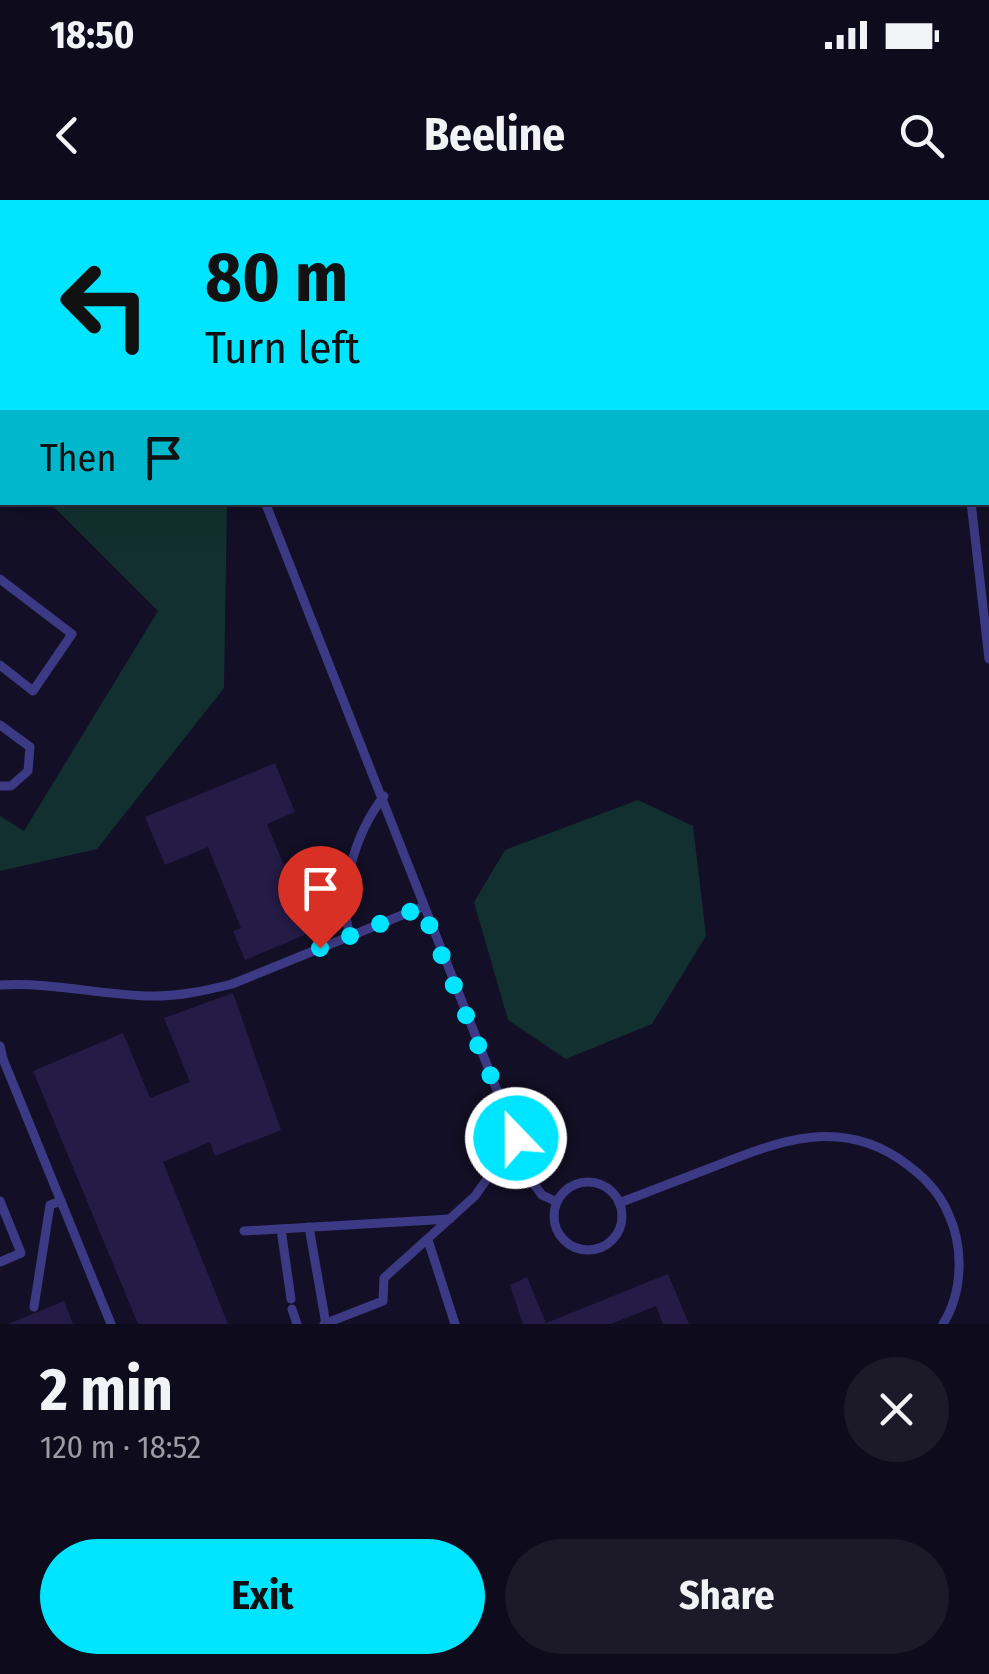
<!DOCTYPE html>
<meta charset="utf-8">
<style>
:root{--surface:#0e0b1c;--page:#1c1929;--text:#f1f3f6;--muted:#9b9ba3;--line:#2e2b3b;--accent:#00e5ff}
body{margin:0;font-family:"Fira Sans Condensed",sans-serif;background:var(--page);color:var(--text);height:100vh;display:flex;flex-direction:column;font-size:38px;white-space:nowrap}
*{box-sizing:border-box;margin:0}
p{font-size:32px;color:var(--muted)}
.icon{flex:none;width:55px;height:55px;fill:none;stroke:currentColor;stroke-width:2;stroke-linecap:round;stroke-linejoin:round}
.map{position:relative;height:1124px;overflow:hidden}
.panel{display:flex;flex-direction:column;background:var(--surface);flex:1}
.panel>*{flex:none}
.banner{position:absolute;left:0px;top:0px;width:990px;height:305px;box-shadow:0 10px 40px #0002,0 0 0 2px var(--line);background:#00e5ff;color:#111;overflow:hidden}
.pin{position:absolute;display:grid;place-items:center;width:85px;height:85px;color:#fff;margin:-102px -42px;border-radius:50% 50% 50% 0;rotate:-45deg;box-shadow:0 0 10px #0007}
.pin .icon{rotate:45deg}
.me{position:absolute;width:110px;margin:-55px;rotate:338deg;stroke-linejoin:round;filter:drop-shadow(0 0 8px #0008)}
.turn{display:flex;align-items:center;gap:35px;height:210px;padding:0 40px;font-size:45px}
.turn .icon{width:130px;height:130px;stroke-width:2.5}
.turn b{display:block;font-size:70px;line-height:85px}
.then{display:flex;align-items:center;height:95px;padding:0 40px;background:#0003;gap:20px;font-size:38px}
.round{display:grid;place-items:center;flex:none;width:105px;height:105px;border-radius:52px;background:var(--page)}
.headline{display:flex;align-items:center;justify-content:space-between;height:170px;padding:0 40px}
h1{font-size:60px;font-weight:700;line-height:75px}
.primary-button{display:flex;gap:20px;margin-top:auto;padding:20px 40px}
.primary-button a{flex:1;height:115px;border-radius:60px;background:var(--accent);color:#111;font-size:40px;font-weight:700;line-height:115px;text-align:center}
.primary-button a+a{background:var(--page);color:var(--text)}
.status{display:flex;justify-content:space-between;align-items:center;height:70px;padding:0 50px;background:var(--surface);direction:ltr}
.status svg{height:28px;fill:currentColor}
header{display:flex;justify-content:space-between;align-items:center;height:130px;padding:0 40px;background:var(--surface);font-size:45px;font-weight:700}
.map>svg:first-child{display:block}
</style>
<div class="status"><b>18:50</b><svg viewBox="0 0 49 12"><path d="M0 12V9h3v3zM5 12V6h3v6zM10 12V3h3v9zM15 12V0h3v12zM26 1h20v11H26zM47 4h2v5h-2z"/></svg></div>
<header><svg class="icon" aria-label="back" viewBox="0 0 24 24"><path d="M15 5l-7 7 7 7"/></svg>Beeline<svg class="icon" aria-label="search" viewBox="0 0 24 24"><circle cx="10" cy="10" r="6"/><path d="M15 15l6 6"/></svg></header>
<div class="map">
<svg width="989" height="1124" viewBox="0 0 989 1124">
<rect width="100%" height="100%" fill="#130f26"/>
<g fill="#12302f">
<polygon points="454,0 989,0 989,201 988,2"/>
<polygon points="50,303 227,303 224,488 97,649 0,671 0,616 24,631 158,411"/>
<polygon points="638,600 693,626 706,736 652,824 566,859 508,820 474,702 505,650"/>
</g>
<g fill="#241b47">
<polygon points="275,563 295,612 267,624 299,702 321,693 333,723 245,760 233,731 241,728 208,647 165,665 145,617"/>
<polygon points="233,793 281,930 215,956 210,942 163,962 228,1124 138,1124 33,871 123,833 150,898 190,882 164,818"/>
<polygon points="668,1074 689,1124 663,1124 656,1106 611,1124 523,1124 510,1085 527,1077 546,1123"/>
<polygon points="64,1101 73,1124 8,1124"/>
</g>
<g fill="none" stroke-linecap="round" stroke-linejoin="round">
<polyline stroke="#2fb8b0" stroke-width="4" stroke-dasharray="5 8" stroke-linecap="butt" points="833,0 833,2"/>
<g stroke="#3d3a85" stroke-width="9">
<polyline points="128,0 129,2"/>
<polyline points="147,0 152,2"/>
<polyline points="9,2 13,0"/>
<polyline points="0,8 2,6"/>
<polyline points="988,226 989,226"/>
<polyline points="265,302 534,984 542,995 557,1002"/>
<polyline points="971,302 989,459"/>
<polyline points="0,379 72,434 33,491 0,465"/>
<polyline points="0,525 30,547 28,571 11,586 0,586"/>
<path d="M350 736C337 691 356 632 384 596"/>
<path d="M0 785C50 782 97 794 147 796 176 797 204 791 232 784L422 707"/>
<polyline points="0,846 3,859 111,1124"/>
<circle cx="588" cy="1016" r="34"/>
<polyline points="0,1001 21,1053 0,1062"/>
<path d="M619 1003C650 991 681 979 713 967 781 940 844 915 909 966 925 978 940 994 948 1013 964 1047 963 1092 943 1124"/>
<polyline points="309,1027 326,1124"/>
<polyline points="281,1029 291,1099"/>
<polyline points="244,1031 450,1019"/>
<polyline points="428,1040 455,1124"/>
<polyline points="34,1107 50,1005 61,1001"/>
<polyline points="292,1109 297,1124"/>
<polyline points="324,1124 383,1101 384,1078 475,996 516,938"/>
</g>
</g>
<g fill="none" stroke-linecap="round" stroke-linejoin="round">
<polyline stroke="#00e5ff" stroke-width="18" stroke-dasharray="0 32.4" points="320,748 422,707 516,938"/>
</g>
</svg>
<div class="pin" style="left:320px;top:748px;background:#d93025"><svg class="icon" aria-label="arrive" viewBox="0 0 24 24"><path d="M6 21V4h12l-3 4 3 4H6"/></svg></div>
<svg class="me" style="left:516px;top:938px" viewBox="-20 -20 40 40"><circle r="17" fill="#00e5ff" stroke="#fff" stroke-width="3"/><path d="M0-11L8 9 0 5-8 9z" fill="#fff"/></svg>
<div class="banner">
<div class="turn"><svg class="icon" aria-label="left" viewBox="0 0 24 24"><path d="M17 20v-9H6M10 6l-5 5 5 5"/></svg><div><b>80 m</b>Turn left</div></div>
<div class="then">Then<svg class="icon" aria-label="arrive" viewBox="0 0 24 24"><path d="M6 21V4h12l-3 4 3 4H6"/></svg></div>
</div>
</div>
<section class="panel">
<div class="headline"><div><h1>2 min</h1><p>120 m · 18:52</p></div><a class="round"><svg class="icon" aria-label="close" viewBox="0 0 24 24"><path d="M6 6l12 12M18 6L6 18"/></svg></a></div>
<div class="primary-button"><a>Exit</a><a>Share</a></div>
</section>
